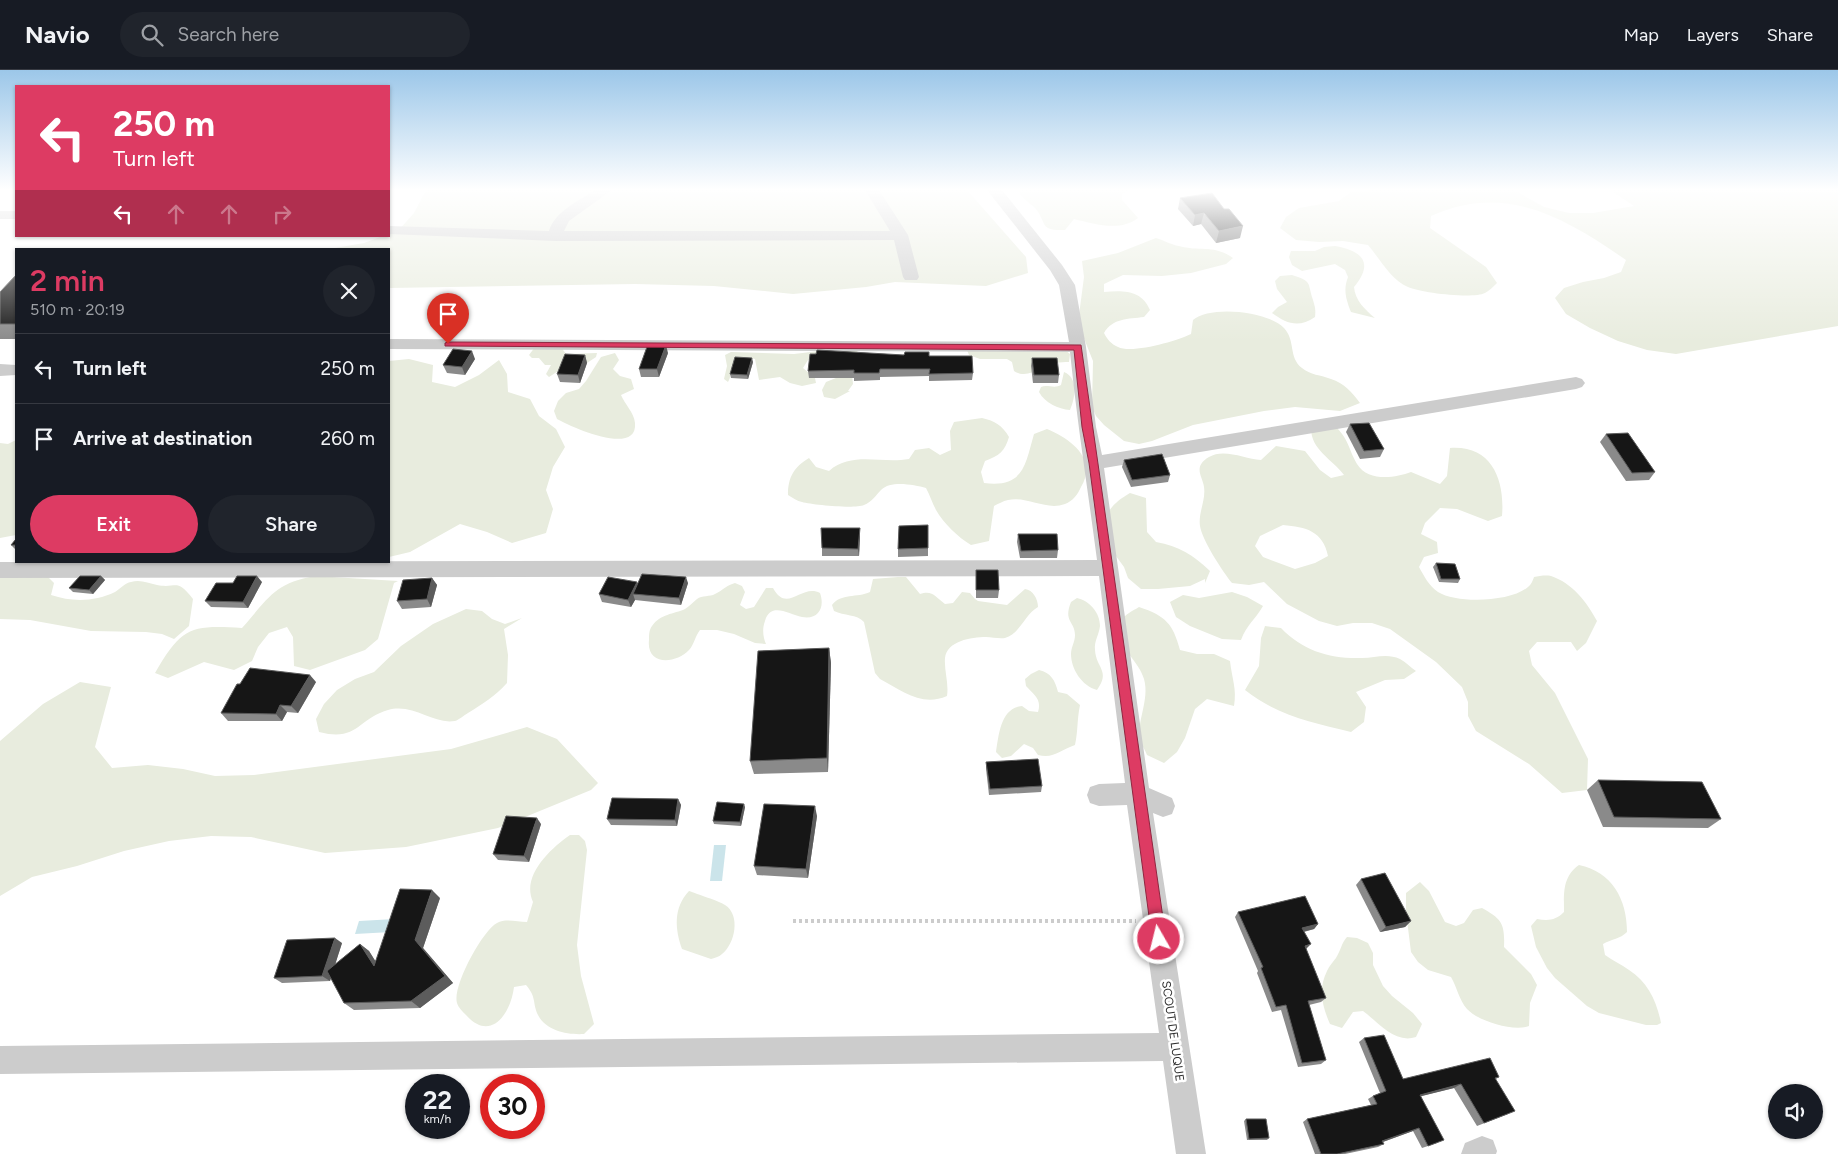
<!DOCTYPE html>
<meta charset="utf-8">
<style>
:root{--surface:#171b24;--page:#20242c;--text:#f1f3f6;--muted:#9ea1a6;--line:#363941;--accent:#dd3b63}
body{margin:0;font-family:Figtree,sans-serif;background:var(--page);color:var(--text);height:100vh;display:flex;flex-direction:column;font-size:19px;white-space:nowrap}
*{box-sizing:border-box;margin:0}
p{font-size:16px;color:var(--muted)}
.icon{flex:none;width:28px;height:28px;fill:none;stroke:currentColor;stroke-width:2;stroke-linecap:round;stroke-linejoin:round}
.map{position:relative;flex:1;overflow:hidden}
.details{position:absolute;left:15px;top:178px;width:375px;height:315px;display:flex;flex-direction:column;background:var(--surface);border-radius:0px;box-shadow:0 1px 4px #0004}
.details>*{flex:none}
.hud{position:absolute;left:15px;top:15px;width:375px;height:152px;border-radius:0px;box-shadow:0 1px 4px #0004;background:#dd3b63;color:#fff;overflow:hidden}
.fabs{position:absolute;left:1768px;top:1014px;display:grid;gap:10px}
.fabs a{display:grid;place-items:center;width:55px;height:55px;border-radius:50%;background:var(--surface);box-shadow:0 1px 4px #0004;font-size:25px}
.speed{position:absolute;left:405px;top:1004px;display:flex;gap:10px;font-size:25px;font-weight:700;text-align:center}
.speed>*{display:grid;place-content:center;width:65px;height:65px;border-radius:50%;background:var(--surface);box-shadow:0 1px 4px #0004;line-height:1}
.speed small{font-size:12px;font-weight:400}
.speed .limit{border:8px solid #d22;background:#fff;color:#111}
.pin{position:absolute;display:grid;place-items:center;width:42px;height:42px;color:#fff;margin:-51px -21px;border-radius:50% 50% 50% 0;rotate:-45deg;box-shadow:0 0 5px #0007}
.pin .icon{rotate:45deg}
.me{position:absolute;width:55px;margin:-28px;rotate:352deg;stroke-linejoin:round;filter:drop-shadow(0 0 4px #0008)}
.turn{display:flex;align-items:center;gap:18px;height:105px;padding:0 15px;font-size:22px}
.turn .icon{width:65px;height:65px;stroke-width:2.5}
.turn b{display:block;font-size:35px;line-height:42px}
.lanes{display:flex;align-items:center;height:48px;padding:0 15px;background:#0003;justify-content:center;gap:25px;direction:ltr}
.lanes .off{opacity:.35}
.round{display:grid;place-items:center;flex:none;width:52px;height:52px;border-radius:26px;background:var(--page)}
.head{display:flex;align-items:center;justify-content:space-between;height:85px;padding:0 15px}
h1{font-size:30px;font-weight:600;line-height:38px;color:var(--accent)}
.cta{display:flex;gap:10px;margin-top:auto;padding:10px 15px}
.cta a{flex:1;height:58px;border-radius:30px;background:var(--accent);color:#fff;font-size:20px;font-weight:600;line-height:58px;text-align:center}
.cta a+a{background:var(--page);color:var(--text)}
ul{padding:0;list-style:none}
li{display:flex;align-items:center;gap:15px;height:70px;padding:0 15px;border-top:1px solid var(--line)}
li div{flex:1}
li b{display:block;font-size:19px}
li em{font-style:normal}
header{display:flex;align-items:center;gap:30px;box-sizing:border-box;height:70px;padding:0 25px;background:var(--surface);border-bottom:1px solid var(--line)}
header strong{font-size:24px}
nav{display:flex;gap:28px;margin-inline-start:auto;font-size:18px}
.search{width:350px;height:45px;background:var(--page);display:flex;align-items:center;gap:12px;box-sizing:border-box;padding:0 18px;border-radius:28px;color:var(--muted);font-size:19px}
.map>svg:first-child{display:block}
</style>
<header>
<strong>Navio</strong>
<div class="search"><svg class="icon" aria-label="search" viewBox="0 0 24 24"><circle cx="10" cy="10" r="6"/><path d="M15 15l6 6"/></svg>Search here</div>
<nav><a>Map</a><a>Layers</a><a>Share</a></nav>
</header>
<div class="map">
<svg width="1838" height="1084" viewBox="0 0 1838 1084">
<rect width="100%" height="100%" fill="#fff"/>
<g fill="#e8ecde" fill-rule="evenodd">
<polygon points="426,120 967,120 1026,187 1028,203 986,216 895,212 866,217 793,224 714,216 635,214 389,218 389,179 329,179 364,173 383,166 389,166 389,164 398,161 414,143"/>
<path d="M1018 120H1129L1122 124V130L1138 148C1120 162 1095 154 1074 149L1065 160C1038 161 1048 153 1035 138 1029 132 1022 129 1018 120Z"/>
<path d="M1371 120H1514L1544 137 1569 143H1593L1634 136 1610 120H1838V256L1676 284 1647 280 1618 271 1590 258 1566 244 1555 228 1564 218 1583 212 1604 208 1621 202 1626 190C1565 148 1506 112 1431 146L1430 158 1486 197 1497 213C1494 216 1489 221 1485 223 1473 229 1421 223 1408 217 1391 210 1380 189 1368 175L1343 171 1319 172 1296 170 1280 158 1286 147 1299 138 1339 131 1351 122Z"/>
<path d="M1156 168C1164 170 1171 175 1179 176 1200 182 1213 174 1233 188L1226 194 1191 203 1162 206 1123 205 1104 214V222C1123 220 1142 220 1150 240L1144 247C1128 249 1113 248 1104 263 1107 269 1111 274 1118 277 1132 284 1177 271 1191 264L1193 250C1210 235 1268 241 1284 258 1296 271 1288 287 1302 298 1310 305 1321 305 1331 309 1344 313 1352 322 1360 333L1340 341 1295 337 1264 341 1193 355 1152 371 1139 374 1124 371 1104 355 1096 346 1092 337 1093 291 1083 266 1079 245 1084 207 1082 191 1118 183Z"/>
<path d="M1335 176C1363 181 1374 193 1354 217 1355 230 1365 240 1375 248L1351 242C1346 229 1343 220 1348 207L1345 200 1335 194 1302 201 1292 195 1289 187 1291 181H1315L1324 177Z"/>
<path d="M1292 205C1313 212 1307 212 1313 230 1315 237 1316 240 1315 247 1299 258 1287 254 1272 243L1278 237 1287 232 1277 219 1275 211 1280 206Z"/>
<polygon points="538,273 561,277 566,284 597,283 596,287 587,293 575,290 549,307 546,304 551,295 545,295 539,288 532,288 529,285"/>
<path d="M836 279 857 280 858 284 814 287 808 290 803 298 815 308 816 313 802 316 790 313 780 307 759 310 755 289C746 286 733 290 731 300 730 305 731 307 728 312L724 309 727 296 725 285 731 282 794 284Z"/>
<path d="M967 280H1065L1070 284 1069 292C1065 292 1060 292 1056 293 1042 296 1028 310 1014 301L1012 292 1007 289H980L969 285Z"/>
<path d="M615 283 619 290 613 299 620 306 631 309 634 319 621 325C625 335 634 342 635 353 638 387 571 357 557 349L554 341 558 331 566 323 579 319 586 311 601 287Z"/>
<polygon points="409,289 433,295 432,312 455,317 479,305 499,290 507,304 508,322 530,329 539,346 556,359 565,377 553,397 546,420 553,439 546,463 512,473 487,462 460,454 410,482 389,487 389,291"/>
<path d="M1064 302C1079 308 1075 329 1070 340 1058 339 1045 333 1039 322L1041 317C1047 314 1054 319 1061 315Z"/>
<polygon points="852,305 853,314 848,321 850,321 835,329 824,327 822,320 826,312 841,306"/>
<path d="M982 348C995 351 1002 355 1009 367 1005 381 999 386 985 391L981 402 984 413C1024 418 1025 395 1034 364L1047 359C1071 369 1098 389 1081 417 1078 424 1073 431 1065 434 1046 441 1028 426 1008 430 1003 431 998 434 994 436L989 471 971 475C958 467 944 454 936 440 932 433 930 425 926 418 914 415 891 410 881 420 876 425 872 432 864 435 855 439 813 435 802 432 797 431 793 428 788 425 788 407 794 397 809 388L816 397 829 401C852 381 881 394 909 389L915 380 929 378 940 385 951 380 950 361 954 352Z"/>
<path d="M1334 355C1349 369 1348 378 1357 394 1368 412 1395 408 1411 402L1440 414 1447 406 1450 378C1492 375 1505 410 1502 446L1488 451 1457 439 1440 438 1425 453 1421 464 1437 472 1438 483 1424 487 1419 497C1424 506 1429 516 1438 522 1457 534 1511 532 1528 517 1531 515 1533 510 1534 507 1539 506 1546 505 1551 506 1572 513 1587 532 1597 551L1586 573 1577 581 1571 572H1537L1529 581 1532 595 1555 623 1588 689 1587 720 1562 723 1529 694 1476 661 1468 646V632L1462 617 1436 592 1390 559 1372 553H1353L1337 556 1319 551 1287 534 1264 512 1249 515 1232 513C1223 502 1202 470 1200 456 1198 443 1206 430 1204 417 1203 407 1192 397 1209 387 1224 378 1245 389 1261 390L1276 376 1305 381 1320 400 1331 408 1344 405C1332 389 1311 380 1311 358ZM1283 455C1306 457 1323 461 1328 486L1315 493 1295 499 1263 487 1255 476 1260 466Z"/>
<polygon points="16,370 16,465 0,468 0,373 8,374"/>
<path d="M1130 423 1146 428 1147 462 1156 472C1179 476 1193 485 1210 501L1205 513V509L1190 516 1158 519H1141L1128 508 1124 497 1116 486 1105 448C1111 436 1118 430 1130 423Z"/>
<path d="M0 498 46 505 54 513 51 525C72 532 94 532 115 522 120 519 125 513 131 512 140 509 148 513 157 515 177 519 176 507 193 529L189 556 174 569 162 564 146 562 91 561 30 550 0 549Z"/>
<path d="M315 506 398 511 394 513 378 569 365 580 310 600 294 596 293 567 287 557 269 563 258 577 252 591 234 600 204 592 168 608 155 603C182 557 190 555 242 558 268 529 274 513 315 506Z"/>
<path d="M898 507H906L920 524C933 520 935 527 945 534L953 533 962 522 970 523 975 529 978 531 1007 535 1025 519C1033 520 1038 529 1038 537 1025 544 1020 564 1005 568 999 569 992 567 986 567 971 567 947 571 945 588 944 601 949 613 947 626 922 637 902 621 880 609L875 603 864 552C857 544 844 546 834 541L832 535C841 523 857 528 870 522L873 509Z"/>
<path d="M735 513 742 516 745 522 740 535 746 539 754 537 766 518H773C787 544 802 513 820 523 825 537 819 550 802 547 789 545 771 531 765 551 762 559 763 567 766 574L755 573 734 564 717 560H700C695 566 694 575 689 580 676 594 646 596 649 570 649 565 649 560 652 556 660 544 674 544 685 539 690 536 693 532 697 529 702 525 710 527 715 524 723 520 727 515 735 513Z"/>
<path d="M1232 522 1247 527 1263 536C1255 550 1247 554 1241 570L1222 569 1190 556 1176 547 1170 532 1183 525 1199 528Z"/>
<path d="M1077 528C1090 531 1100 543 1100 556 1099 565 1094 571 1095 580 1096 598 1111 601 1097 620 1082 616 1071 599 1071 584 1071 577 1075 572 1075 565 1075 551 1063 552 1071 532Z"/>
<path d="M1139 537C1166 546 1173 554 1180 580L1197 584H1214L1230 591C1232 609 1237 619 1234 636L1207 629 1195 639 1185 668 1177 682 1164 693 1147 685C1145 680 1142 675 1140 671 1136 652 1150 630 1144 609 1139 591 1118 578 1119 558 1119 547 1131 542 1139 537Z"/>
<path d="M466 539 482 541 492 549 505 554 522 548 504 559 508 585 507 613C494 627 484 633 468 643 464 645 459 650 455 651 433 655 414 633 388 640 357 649 358 672 319 662L316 649 324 634 337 620 355 609 374 602 401 576 433 554Z"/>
<path d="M1265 556 1281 558C1303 581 1330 589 1362 588 1375 588 1387 583 1400 589 1406 592 1411 598 1416 601L1404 609 1385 610 1356 622 1366 637 1364 652 1351 662C1311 652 1278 646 1245 620L1259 596 1261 568Z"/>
<path d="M1039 600C1051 603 1055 610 1058 622L1067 624 1080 635C1077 649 1078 661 1075 675 1060 680 1054 689 1038 685L1033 678 1024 674 1011 686 1002 688 996 682C999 663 1001 638 1022 636L1029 641 1038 642C1042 629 1034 625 1026 616L1025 609 1031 604Z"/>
<polygon points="80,612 111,617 95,677 112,698 148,695 183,699 215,706 254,705 451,679 527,657 557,669 598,713 591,720 498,758 406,777 325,783 251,767 211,766 169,771 124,781 77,796 32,807 0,826 0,671 43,634"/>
<path d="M570 765H579L585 771 587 780 577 875 581 906 594 954 584 964C568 965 546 961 538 945 532 932 537 928 526 915L514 917C511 943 491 973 466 945 463 942 458 937 457 933 452 917 482 861 497 853 506 848 517 852 527 852L533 832C521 806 550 779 570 765Z"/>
<path d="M1579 795C1612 802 1627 829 1627 862 1620 869 1612 869 1603 874L1605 885C1613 891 1621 894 1629 900 1648 912 1657 932 1661 953L1657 955H1646L1599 943 1587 936 1555 908 1547 898 1536 877 1531 856 1537 849C1549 851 1556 850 1564 842 1564 824 1562 807 1579 795Z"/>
<path d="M1420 812 1429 821 1445 852 1456 856 1464 853 1473 840 1482 838C1502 849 1505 854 1504 877L1531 904 1537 915 1530 933 1529 956C1513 962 1478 951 1467 939 1459 930 1457 917 1451 907L1428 900 1418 892 1411 882 1406 842V823Z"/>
<path d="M689 821C697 824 719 831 725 835 741 845 735 874 722 884 719 887 714 888 711 889L682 879C675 859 673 838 689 821Z"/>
<path d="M1347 867 1357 868 1368 873 1373 883V895L1383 916 1392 926 1413 943 1422 954 1416 967C1395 974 1379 953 1363 941L1353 942 1342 958 1330 954C1322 936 1318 919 1327 901 1329 896 1333 892 1336 888 1341 880 1341 874 1347 867Z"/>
</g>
<g fill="#cbe4ea">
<polygon points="714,775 726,775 722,811 710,811"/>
<polygon points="395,849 391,862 355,864 359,851"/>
</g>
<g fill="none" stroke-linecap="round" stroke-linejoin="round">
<polyline stroke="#ccc" stroke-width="4" stroke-dasharray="3 3" stroke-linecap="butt" points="793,851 1136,851"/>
<g fill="#ccc" fill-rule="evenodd">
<path d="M595 120H612L569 151 564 161H890L865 120H879L908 165 919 207 917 210H905L903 207 894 170 555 171 389 164V156L549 161C555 141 579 131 595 120Z"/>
<path d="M987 120H1002L1062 195 1075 215 1086 277 1096 357 1102 385 1576 307 1582 309 1585 313 1582 317 1576 319 1104 398 1149 718 1172 728 1175 736 1172 744 1163 747 1153 743 1206 1084H1176L1163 991 0 1004V976L1159 963 1127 735 1099 736 1090 733 1087 725 1090 717 1099 714 1125 713 1099 506 0 508V492L1097 490C1088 421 1077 352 1070 282L389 279V269L1069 272 1059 215 1050 200Z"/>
<rect x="0" y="141" width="16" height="8"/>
<polygon points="0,294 16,295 16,305 0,306"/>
<polygon points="1482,1066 1493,1070 1497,1081 1496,1084 1461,1084 1465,1073"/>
</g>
</g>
<g fill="#8a8a8a">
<polygon points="1180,128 1240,168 1216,173 1201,154 1193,156 1178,139"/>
<polygon points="16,205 16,269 0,269 0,222"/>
<polygon points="668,283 659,307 641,307 639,299"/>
<polygon points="585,285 587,293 580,313 560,312 557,304"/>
<polygon points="929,286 973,303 972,310 929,311 929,306 880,307 880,310 854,311 854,308 809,308 808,301"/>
<polygon points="1032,288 1059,305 1058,313 1033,313 1031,296"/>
<polygon points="475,289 465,305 447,303 443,295"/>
<polygon points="753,292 748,309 731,308 730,304"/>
<polygon points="1350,354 1384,379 1380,387 1360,389 1346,362"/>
<polygon points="1606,364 1655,402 1649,410 1626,411 1600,372"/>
<polygon points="1124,390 1170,405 1168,412 1131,417 1122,397"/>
<polygon points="928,455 928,486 898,487 898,479"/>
<polygon points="1018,464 1058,480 1057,488 1020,488 1017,472"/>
<polygon points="860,466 859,486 822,486 822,478"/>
<polygon points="16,469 16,480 11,475"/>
<polygon points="1436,493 1460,509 1458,513 1439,512 1433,497"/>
<polygon points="976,500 999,520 998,528 976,528"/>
<polygon points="101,506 105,510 93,524 73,522 69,518"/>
<polygon points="432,508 437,515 431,537 402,539 397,531"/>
<polygon points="262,512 248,538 211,537 205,531"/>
<polygon points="637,513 688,513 681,535 635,530 631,537 602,532 599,524"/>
<polygon points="829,578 831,593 828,702 754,704 750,691"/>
<polygon points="316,612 298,643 287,642 282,651 228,651 221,643"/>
<polygon points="986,692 1042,716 1041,722 989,725 986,699"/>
<polygon points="1598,710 1721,749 1708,758 1603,757 1587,720"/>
<polygon points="678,729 681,735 677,756 611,755 607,749"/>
<polygon points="745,737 741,756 714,754 713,751"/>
<polygon points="817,746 808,808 757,805 754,796"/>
<polygon points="541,754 529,792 498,790 493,784"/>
<polygon points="1361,809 1411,851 1405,857 1380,862 1356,815"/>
<polygon points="440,828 423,878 453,913 420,938 354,940 344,933 331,908 330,911 282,913 274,908 342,873 335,894 360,874 369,881 375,891"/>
<polygon points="1238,842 1318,854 1314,859 1304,862 1306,879 1326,928 1321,932 1309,935 1326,990 1321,994 1298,997 1281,940 1272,942 1257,903 1258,901 1235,847"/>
<polygon points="1364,968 1403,1009 1499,1007 1496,1009 1508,1044 1477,1056 1454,1018 1421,1026 1437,1073 1422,1078 1413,1061 1383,1072 1384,1074 1378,1077 1345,1084 1315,1084 1303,1052 1307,1049 1371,1035 1368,1029 1373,1026 1380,1023 1359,972"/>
<polygon points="1246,1049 1269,1068 1267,1070 1247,1070 1244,1051"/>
</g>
<g fill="#5c5c5c">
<polygon points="1204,143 1201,154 1193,156 1195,145"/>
<polygon points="1243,156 1240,168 1216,173 1219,161"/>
<polygon points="666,275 668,283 659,307 657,299"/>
<polygon points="472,281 475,289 465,305 462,297"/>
<polygon points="585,285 587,293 580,313 578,305"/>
<polygon points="752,288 753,292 748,309 747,305"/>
<polygon points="860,458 860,466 859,486 858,479"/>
<polygon points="101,506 105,510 93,524 89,520"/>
<polygon points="257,506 262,512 248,538 243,532"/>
<polygon points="686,507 688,513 681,535 679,528"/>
<polygon points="432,508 437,515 431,537 427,529"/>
<polygon points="637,512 640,520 633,524 635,530 631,537 628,530"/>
<polygon points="829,578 831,593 828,702 827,688"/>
<polygon points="310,605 316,612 298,643 291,636"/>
<polygon points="280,635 287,642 282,651 276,644"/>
<polygon points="678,729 681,735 677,756 675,750"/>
<polygon points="744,734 745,737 741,756 740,752"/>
<polygon points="815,736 817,746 808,808 806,799"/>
<polygon points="537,748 541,754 529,792 524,786"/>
<polygon points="432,820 440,828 423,878 453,913 420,938 411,931 415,870"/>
<polygon points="1411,851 1405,857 1380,862 1386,857"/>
<polygon points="1318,854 1314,859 1298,863 1302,858"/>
<polygon points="335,868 342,873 330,911 322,906"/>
<polygon points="360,874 369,881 383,903 374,896"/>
<polygon points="1311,874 1306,879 1305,876"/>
<polygon points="1461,1014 1454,1018 1414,1028 1420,1025"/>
<polygon points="1419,1058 1413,1061 1377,1074 1382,1071"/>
</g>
<g fill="#161616" stroke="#5c5c5c">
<polygon points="1212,123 1224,139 1229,139 1243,156 1219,161 1204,143 1195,145 1180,128"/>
<polygon points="16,205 16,254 0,254 0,222"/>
<polygon points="648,274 666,275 657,299 639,299"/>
<polygon points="453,279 472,281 462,297 443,295"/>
<polygon points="817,280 904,285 905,282 929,282 929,286 972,286 973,303 929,304 930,299 880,299 879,303 854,303 854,300 808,301 810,284 816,284"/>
<polygon points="565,284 585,285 578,305 557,304"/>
<polygon points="735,287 752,288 747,305 730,304"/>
<polygon points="1032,288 1057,288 1059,305 1034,305"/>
<polygon points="1369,353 1384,379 1364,381 1350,354"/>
<polygon points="1628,363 1655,402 1632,403 1606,364"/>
<polygon points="1162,384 1170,405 1132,410 1124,390"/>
<polygon points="928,455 928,478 898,479 899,456"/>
<polygon points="821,458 860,458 858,479 822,478"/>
<polygon points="1018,464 1057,464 1058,480 1021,481"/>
<polygon points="16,469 16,475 11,475"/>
<polygon points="1436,493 1455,494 1460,509 1441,509"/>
<polygon points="976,500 998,500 999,520 976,520"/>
<polygon points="642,504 686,507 679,528 633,524"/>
<polygon points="80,506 101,506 89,520 69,518"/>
<polygon points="237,506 257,506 243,532 205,531 216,513 233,513"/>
<polygon points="608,507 637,512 628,530 599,524"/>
<polygon points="432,508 427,529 397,531 403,510"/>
<polygon points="829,578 827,688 750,691 758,581"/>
<polygon points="250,598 310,605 291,636 280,635 276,644 221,643 237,614 240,614"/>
<polygon points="1038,689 1042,716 990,719 986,692"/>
<polygon points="1598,710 1702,712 1721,749 1614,747"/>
<polygon points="612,728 678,729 675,750 607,749"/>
<polygon points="717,732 744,734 740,752 713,751"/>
<polygon points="764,734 815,736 806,799 754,796"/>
<polygon points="506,746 537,748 524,786 493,784"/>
<polygon points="1385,803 1411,851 1386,857 1361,809"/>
<polygon points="400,819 432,820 415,870 445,906 411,931 344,933 327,901 360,874 374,896"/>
<polygon points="1305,826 1318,854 1302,858 1311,874 1305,876 1326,928 1308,931 1326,990 1302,993 1286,935 1276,937 1261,898 1263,897 1238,842"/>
<polygon points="335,868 322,906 274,908 287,870"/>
<polygon points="1384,965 1403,1009 1490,988 1499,1007 1495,1008 1515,1041 1484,1053 1461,1014 1420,1025 1444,1070 1428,1076 1419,1058 1382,1071 1384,1074 1337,1084 1321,1084 1307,1049 1377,1034 1373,1026 1386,1021 1364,968"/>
<polygon points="1246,1049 1266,1049 1269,1068 1249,1069"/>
</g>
<linearGradient id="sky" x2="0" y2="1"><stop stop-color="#9cc7e9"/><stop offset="0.44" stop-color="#fff"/><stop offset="1" stop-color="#fff" stop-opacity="0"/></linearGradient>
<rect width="1838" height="272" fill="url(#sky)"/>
<polygon fill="#dd3b63" stroke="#902640" points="448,272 1081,275 1166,869 1164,874 1159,876 1154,874 1152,869 1089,393 1082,357 1074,280 445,276 445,273"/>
<g text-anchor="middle" stroke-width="5" stroke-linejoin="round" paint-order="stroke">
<g font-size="12" fill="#2f2f2f" stroke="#fff">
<text transform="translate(1173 961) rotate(82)" y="4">SCOUT DE LUQUE</text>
</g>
</g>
</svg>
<div class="fabs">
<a><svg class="icon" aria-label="sound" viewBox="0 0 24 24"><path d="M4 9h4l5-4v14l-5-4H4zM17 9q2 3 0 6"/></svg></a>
</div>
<div class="speed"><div>22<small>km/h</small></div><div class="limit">30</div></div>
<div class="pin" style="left:448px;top:274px;background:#d93025"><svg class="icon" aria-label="arrive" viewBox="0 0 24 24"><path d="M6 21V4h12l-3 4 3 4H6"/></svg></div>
<svg class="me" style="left:1159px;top:869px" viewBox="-20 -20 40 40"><circle r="17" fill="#dd3b63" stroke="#fff" stroke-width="3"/><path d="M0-11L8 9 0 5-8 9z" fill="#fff"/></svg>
<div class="hud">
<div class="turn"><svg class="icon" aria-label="left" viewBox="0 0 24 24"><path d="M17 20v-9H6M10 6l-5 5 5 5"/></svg><div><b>250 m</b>Turn left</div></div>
<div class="lanes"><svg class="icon" aria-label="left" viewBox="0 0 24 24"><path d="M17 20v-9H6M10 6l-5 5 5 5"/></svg><svg class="icon off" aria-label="ahead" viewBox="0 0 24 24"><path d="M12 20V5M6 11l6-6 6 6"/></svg><svg class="icon off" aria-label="ahead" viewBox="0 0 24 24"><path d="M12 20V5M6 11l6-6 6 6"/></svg><svg class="icon off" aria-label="right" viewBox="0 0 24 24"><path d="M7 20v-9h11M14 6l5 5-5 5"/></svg></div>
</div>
<section class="details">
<div class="head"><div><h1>2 min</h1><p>510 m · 20:19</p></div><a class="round"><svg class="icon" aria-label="close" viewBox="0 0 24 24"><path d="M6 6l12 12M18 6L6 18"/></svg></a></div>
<ul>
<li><svg class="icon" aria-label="left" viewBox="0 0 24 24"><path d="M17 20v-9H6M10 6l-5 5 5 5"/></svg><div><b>Turn left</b></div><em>250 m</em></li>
<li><svg class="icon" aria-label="arrive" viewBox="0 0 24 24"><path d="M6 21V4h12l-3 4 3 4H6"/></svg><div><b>Arrive at destination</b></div><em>260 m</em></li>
</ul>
<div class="cta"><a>Exit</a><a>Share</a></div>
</section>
</div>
